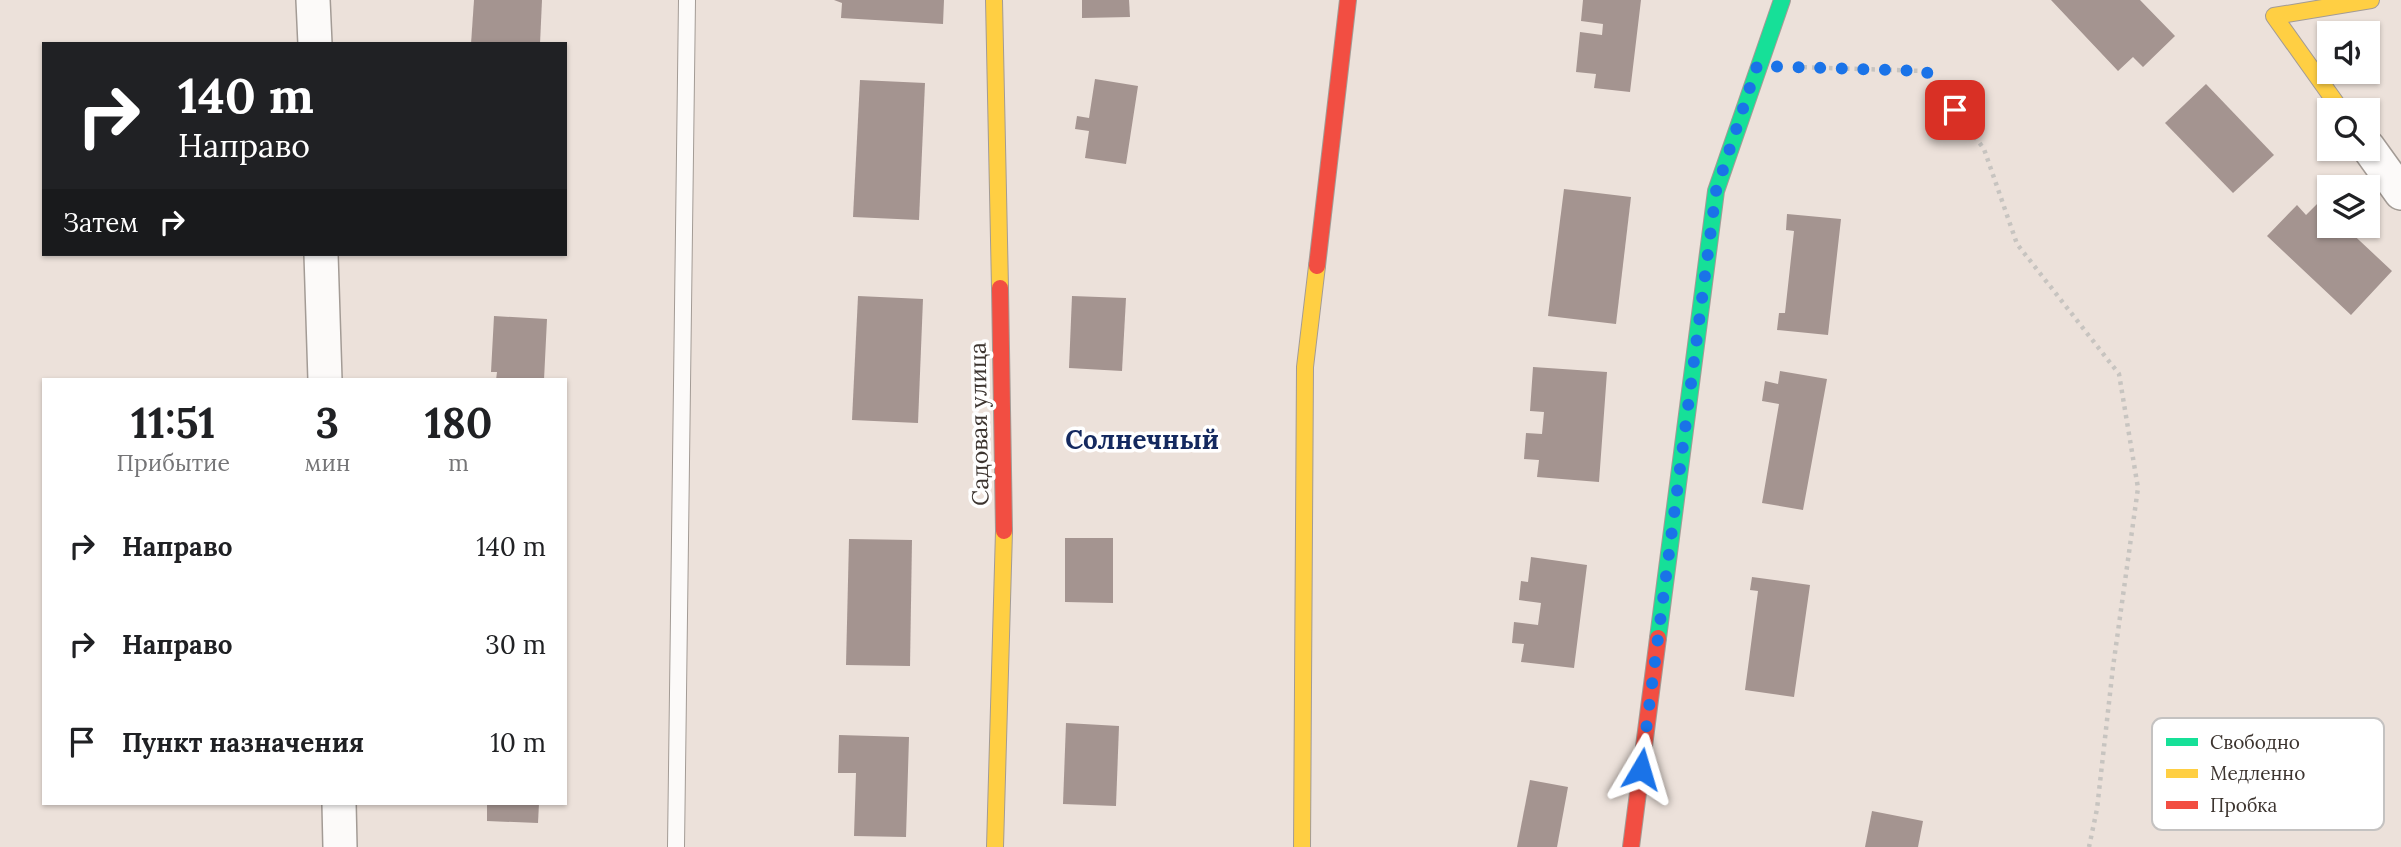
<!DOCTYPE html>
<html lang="ru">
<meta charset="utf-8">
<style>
:root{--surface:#fff;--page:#f2f2f2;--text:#202124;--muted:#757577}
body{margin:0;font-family:Lora,serif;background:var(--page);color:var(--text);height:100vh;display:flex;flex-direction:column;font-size:26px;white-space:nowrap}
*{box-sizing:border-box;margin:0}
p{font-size:23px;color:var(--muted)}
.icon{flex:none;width:38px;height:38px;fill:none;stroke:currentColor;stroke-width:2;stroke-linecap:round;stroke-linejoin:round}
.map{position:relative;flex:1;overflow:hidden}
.details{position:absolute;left:42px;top:378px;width:525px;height:427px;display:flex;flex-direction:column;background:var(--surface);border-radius:0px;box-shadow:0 2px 5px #0004}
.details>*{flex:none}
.banner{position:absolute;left:42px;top:42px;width:525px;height:214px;border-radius:0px;box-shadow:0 2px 5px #0004;background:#202124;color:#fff;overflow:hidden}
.controls{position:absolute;left:2317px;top:21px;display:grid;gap:14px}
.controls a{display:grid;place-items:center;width:63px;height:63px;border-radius:0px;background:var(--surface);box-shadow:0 2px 5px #0004;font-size:35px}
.pin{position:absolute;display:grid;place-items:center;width:60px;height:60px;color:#fff;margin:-30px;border-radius:14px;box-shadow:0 4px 10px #0006}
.me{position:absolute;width:77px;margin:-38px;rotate:7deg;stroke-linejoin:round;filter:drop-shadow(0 0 5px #0008)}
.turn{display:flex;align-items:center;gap:24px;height:147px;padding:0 21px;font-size:32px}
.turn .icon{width:91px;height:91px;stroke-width:2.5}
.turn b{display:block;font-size:49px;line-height:60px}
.then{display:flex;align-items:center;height:66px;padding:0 21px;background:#0003;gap:14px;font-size:26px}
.eta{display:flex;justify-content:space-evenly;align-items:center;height:119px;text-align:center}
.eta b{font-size:42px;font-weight:700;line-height:49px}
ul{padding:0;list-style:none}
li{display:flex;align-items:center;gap:21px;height:98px;padding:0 21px}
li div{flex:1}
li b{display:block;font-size:26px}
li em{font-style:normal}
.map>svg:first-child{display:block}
</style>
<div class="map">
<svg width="2401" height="847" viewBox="0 0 2401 847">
<rect width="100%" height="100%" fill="#ece1da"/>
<g fill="#a49490">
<polygon points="474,0 542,0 540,44 471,44"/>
<polygon points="834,0 944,0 943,24 841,18 842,3"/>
<polygon points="1082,0 1129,0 1130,17 1082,18"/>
<polygon points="1583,0 1641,0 1630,92 1594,88 1596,74 1576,72 1580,32 1602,35 1603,24 1581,21"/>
<polygon points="2051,0 2140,0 2175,36 2143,67 2133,57 2118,71"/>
<polygon points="1095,79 1138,86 1126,164 1085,158 1089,131 1075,129 1077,116 1089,118"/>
<polygon points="860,80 925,83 919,220 853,217"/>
<polygon points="2206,84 2274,155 2233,193 2165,123"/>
<polygon points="1564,189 1631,197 1616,324 1548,316"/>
<polygon points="2319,202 2329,211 2329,226 2344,226 2392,271 2351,315 2267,236 2297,205 2306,215"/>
<polygon points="1787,214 1841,219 1828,335 1777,330 1779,313 1785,313 1794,231 1786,230"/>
<polygon points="858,296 923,299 918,423 852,420"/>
<polygon points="1072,296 1126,298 1122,371 1069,368"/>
<polygon points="494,316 547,319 544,380 496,380 497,372 491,372"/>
<polygon points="1533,367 1607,372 1599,482 1537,477 1539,460 1524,459 1526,433 1542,434 1544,412 1530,411"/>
<polygon points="1780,371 1827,379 1803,510 1762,503 1779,404 1762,401 1765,381 1778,384"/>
<polygon points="1065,538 1113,538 1113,603 1065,602"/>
<polygon points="849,539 912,540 910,666 846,665"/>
<polygon points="1531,557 1587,565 1574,668 1521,662 1524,644 1512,643 1514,622 1538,625 1541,603 1519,600 1521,581 1528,582"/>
<polygon points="1752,577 1810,585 1794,697 1745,690 1758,591 1750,590"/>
<polygon points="1066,723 1119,726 1116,806 1063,804"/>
<polygon points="839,735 909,737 906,837 854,836 856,773 838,773"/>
<polygon points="1530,780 1568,787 1557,847 1517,847"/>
<polygon points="487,803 539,803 538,823 487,821"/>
<polygon points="1872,811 1923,821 1918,847 1865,847"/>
</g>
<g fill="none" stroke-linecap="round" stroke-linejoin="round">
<g stroke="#a39b95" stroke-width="18">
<polyline id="lane" points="676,847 687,0"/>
</g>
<g stroke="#a39b95" stroke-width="36">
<g id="street">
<polyline points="313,0 315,44"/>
<polyline points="2368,147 2401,193"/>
<polyline points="321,254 325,380"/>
<polyline points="339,803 340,847"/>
</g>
</g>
<g stroke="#a39b95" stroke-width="18">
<polyline id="fast" points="1658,638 1716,191 1782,0"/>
</g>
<g stroke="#a39b95" stroke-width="18">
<g id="slow">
<polyline points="994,0 1000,288"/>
<polyline points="2341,110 2274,16 2371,0"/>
<polyline points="995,847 1004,531"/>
<polyline points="1302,847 1305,367 1317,266"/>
</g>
</g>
<g stroke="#a39b95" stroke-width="18">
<g id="jam">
<polyline points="1317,266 1348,0"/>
<polyline points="1000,288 1004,531"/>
<polyline points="1631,847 1658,638"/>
</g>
</g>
<polyline stroke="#c7c4c0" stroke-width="4.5" stroke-dasharray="3.5 5" stroke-linecap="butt" points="1795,67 1926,71 1984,149 2017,244 2119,374 2138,488 2113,667 2097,809 2089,847"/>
<use href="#lane" stroke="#fcfaf9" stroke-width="16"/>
<use href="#street" stroke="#fcfaf9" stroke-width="33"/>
<use href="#fast" stroke="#16e098" stroke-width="16"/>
<use href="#slow" stroke="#ffcf43" stroke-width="16"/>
<use href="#jam" stroke="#f24e42" stroke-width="16"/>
</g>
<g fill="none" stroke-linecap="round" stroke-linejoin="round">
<polyline stroke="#1a73e8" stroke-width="12" stroke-dasharray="0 21.6" points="1641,769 1716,191 1757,66 1926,71 1955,110"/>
</g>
<g text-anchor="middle" stroke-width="7" stroke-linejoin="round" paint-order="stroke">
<g font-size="23" fill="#3c342f" stroke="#fff">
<text transform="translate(979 424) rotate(-91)" y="8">Садовая улица</text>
</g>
<g font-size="26" font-weight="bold" fill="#14295f" stroke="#fff">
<text x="1142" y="449">Солнечный</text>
</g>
</g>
<rect x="2152" y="718" width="232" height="112" rx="10" fill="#fff" stroke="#c4c2c1" stroke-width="2"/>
<rect x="2166" y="738" width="32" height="8" fill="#16e098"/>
<rect x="2166" y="769" width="32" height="9" fill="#ffcf43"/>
<rect x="2166" y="801" width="32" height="8" fill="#f24e42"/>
<g font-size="19" fill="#3c342f">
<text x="2210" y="749">Свободно</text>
<text x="2210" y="780">Медленно</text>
<text x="2210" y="812">Пробка</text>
</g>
</svg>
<div class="controls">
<a><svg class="icon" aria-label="sound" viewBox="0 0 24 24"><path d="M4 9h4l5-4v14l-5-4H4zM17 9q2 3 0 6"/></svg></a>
<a><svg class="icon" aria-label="search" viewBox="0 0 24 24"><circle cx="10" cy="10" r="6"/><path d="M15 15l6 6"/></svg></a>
<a><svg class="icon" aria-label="layers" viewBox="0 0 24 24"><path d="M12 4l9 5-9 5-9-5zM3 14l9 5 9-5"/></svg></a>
</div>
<div class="pin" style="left:1955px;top:110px;background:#d93025"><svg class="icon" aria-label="arrive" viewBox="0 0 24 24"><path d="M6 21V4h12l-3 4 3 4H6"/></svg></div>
<svg class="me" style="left:1641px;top:769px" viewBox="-20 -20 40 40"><path d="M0-17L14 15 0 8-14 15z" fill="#1a73e8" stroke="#fff" stroke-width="4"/></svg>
<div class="banner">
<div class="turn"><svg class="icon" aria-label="right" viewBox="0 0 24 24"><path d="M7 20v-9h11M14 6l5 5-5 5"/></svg><div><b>140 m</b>Направо</div></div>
<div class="then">Затем<svg class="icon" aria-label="right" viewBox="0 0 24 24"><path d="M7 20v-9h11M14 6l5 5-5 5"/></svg></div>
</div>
<section class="details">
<div class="eta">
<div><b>11:51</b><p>Прибытие</p></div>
<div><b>3</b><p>мин</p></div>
<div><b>180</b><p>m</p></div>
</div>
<ul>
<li><svg class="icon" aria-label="right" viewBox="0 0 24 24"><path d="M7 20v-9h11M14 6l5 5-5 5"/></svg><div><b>Направо</b></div><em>140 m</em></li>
<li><svg class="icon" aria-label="right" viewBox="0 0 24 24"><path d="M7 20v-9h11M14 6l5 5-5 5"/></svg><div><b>Направо</b></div><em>30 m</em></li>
<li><svg class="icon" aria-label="arrive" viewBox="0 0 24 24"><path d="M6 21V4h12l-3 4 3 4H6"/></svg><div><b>Пункт назначения</b></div><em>10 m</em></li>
</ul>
</section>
</div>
